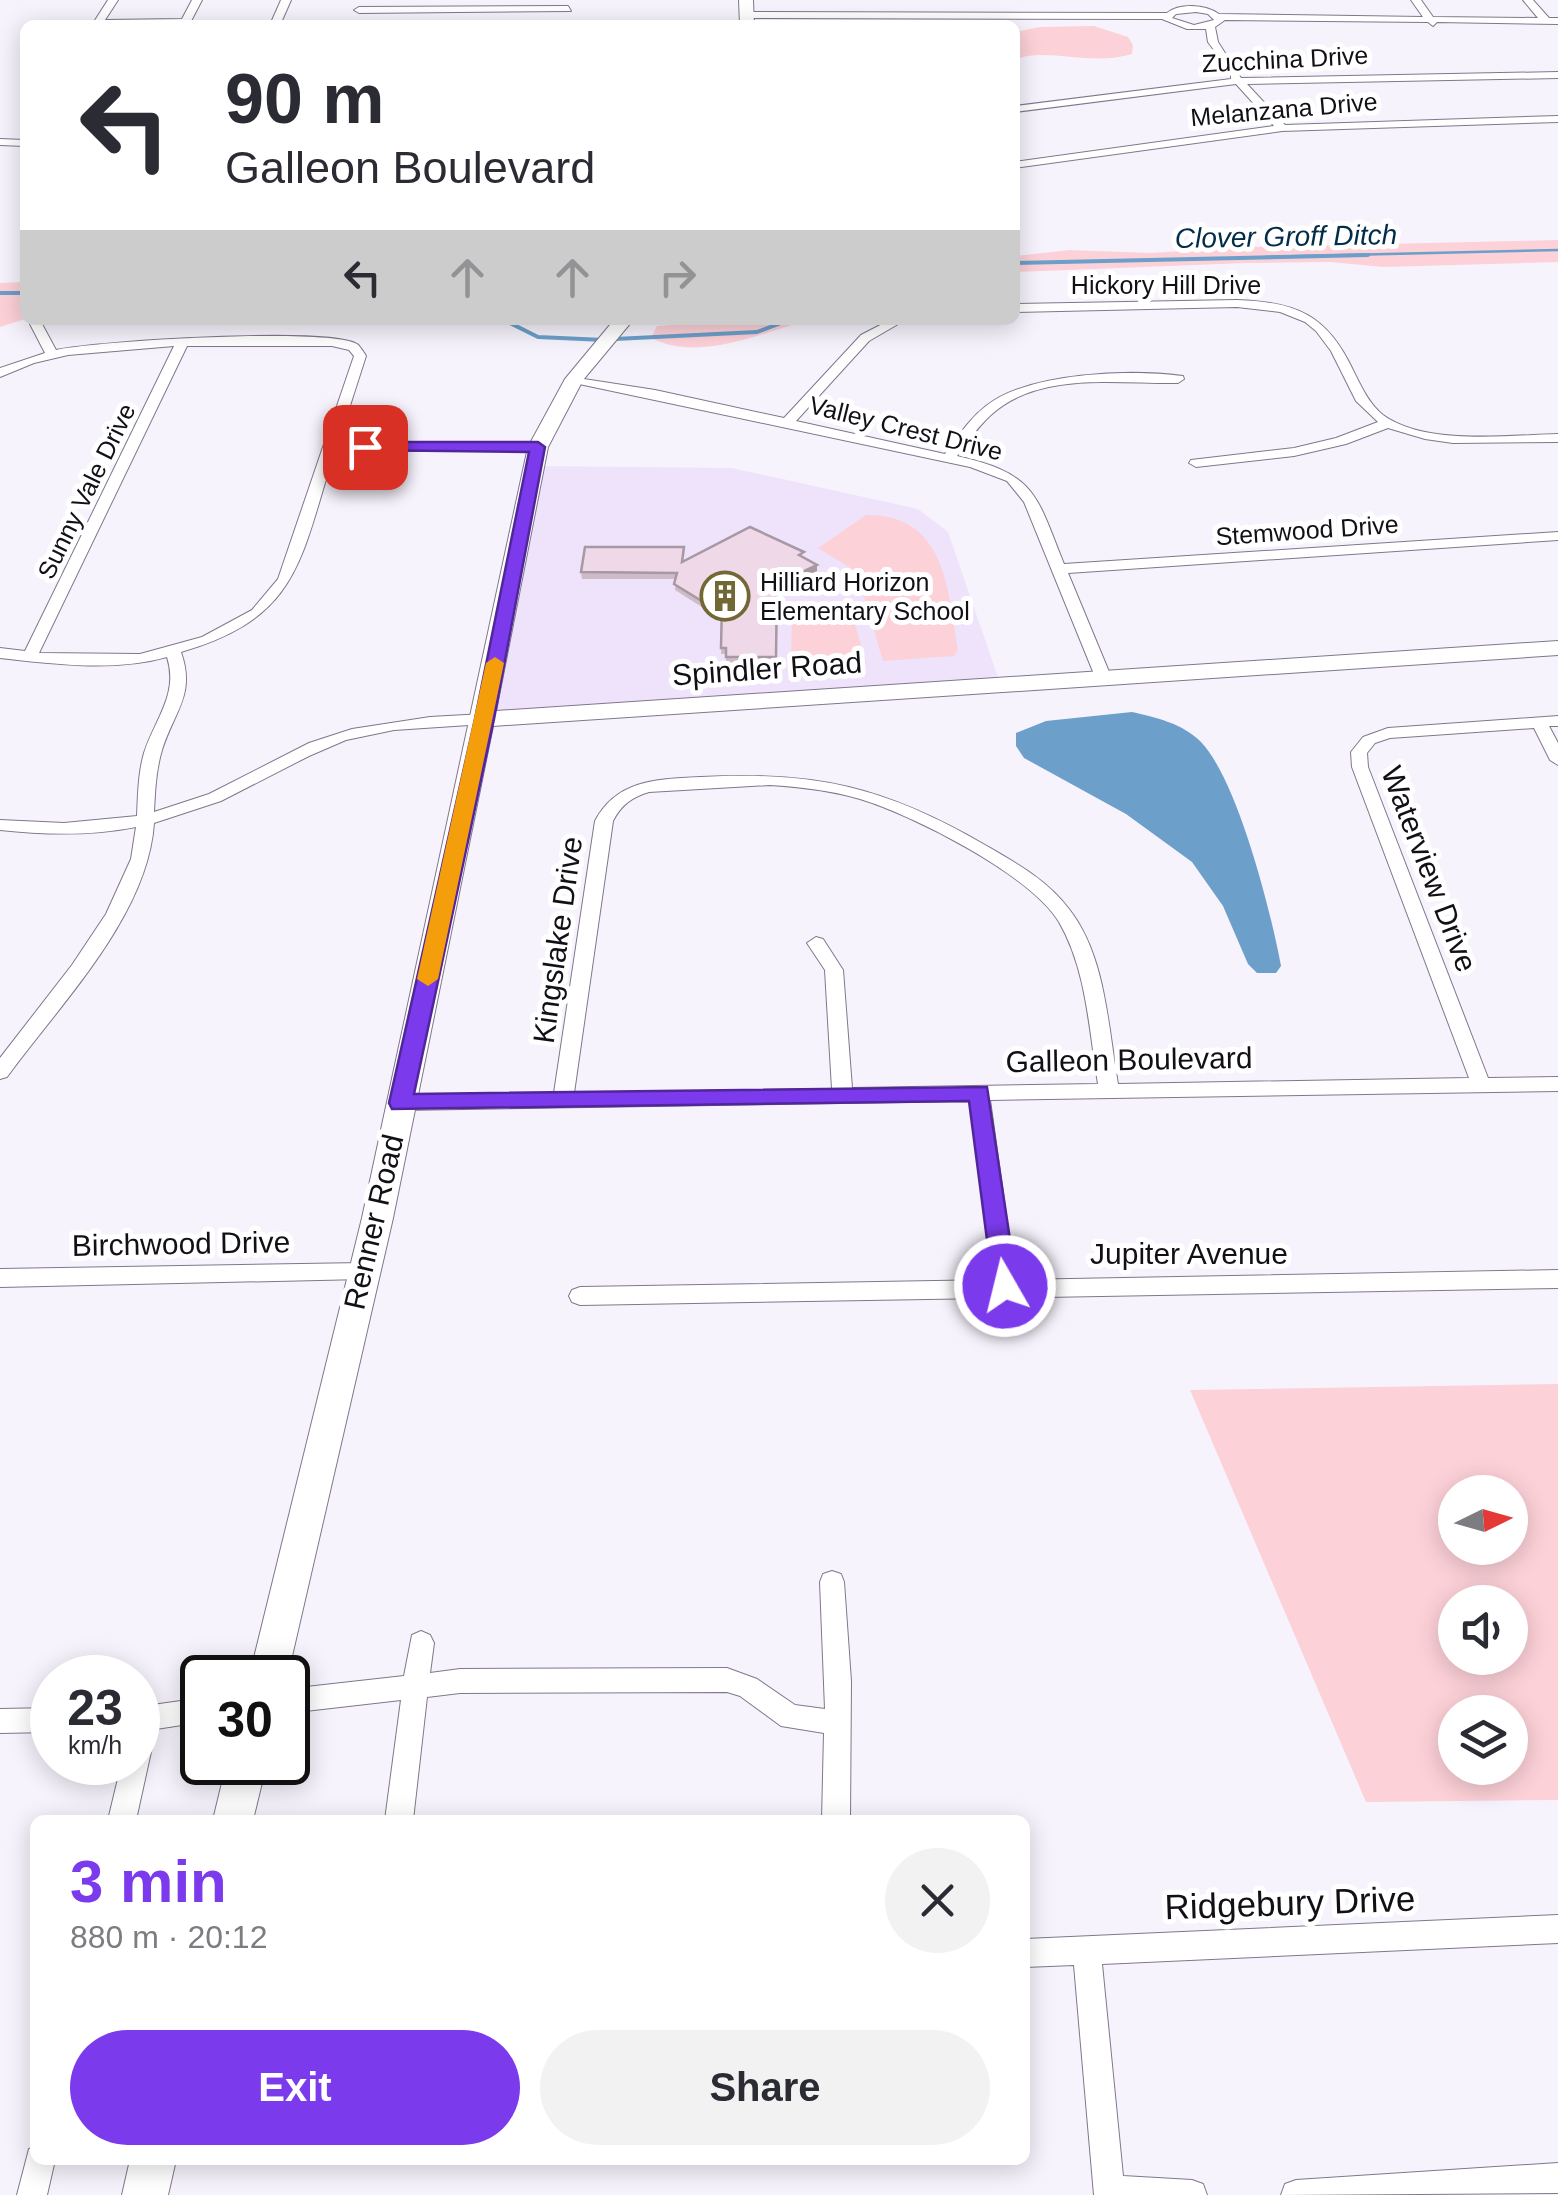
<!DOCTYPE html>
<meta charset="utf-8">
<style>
:root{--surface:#fff;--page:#f2f2f3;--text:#2b2b33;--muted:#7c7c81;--accent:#7c3aed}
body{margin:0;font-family:Helvetica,sans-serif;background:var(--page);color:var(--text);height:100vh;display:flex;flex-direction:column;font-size:38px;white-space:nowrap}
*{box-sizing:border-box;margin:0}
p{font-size:32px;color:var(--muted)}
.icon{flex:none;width:55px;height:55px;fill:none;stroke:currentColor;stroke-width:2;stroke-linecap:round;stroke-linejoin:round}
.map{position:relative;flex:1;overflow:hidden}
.panel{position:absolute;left:30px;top:1815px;width:1000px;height:350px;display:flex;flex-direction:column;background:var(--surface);border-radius:15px;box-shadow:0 5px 25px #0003}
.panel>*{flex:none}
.guide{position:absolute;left:20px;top:20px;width:1000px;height:305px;border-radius:15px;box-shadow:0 5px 25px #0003;background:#fff;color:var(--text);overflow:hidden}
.needle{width:65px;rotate:85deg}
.tools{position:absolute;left:1438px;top:1475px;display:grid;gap:20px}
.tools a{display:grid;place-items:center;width:90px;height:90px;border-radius:50%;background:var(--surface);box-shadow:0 5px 25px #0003;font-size:50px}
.speed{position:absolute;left:30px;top:1655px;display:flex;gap:20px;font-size:50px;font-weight:700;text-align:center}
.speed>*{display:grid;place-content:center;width:130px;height:130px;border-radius:50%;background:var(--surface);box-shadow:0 5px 25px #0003;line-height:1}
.speed small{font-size:25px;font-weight:400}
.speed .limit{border:5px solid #111;border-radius:15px;background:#fff;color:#111}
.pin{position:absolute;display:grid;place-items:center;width:85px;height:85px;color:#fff;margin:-42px;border-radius:20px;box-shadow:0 5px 15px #0006}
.me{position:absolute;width:110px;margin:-55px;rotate:352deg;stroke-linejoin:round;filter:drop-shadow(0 0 8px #0008)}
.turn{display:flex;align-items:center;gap:35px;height:210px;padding:0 40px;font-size:45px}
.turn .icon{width:130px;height:130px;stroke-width:2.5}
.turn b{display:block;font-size:70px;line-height:85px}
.lanes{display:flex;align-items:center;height:95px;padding:0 40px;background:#0003;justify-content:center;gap:50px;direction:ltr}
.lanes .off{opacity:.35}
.round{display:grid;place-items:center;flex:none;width:105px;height:105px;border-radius:52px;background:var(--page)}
.headline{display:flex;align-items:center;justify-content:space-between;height:170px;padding:0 40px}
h1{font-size:60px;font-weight:600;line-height:75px;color:var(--accent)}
.action{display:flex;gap:20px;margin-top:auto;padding:20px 40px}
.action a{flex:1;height:115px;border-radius:60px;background:var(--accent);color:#fff;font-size:40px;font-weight:600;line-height:115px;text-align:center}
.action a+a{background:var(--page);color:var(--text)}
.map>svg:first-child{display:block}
</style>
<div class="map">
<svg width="1558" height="2195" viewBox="0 0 1558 2195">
<rect width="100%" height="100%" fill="#f7f3fd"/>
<polygon fill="#eee3fb" points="534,466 732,468 918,509 948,532 1001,686 484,719"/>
<g fill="#fdd1d8" fill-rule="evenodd">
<path d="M1094 26 1128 37 1133 45 1132 54C1091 67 1043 46 1015 60V32L1040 27Z"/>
<polygon points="1558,240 1558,262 1384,267 1330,262 1247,263 1015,272 1015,256 1069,250 1151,253 1248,247"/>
<polygon points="0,283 25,282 25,319 0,327"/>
<path d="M752 320H808C759 334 699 362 651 338L657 326Z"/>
<path d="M866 515C946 514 948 591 958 650L954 656 883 661 857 572 818 548Z"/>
<polygon points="792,606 850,606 866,663 791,668"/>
<path d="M1558 1384V1800L1366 1802 1190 1390ZM1510 1492V1548H1455V1492ZM1510 1602V1658H1455V1602ZM1510 1712V1768H1455V1712Z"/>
</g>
<path fill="#6c9fc9" d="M1132 712C1157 718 1182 723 1201 742 1238 781 1271 912 1281 966L1276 973H1257L1248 964 1223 906 1192 862 1126 814 1024 758 1016 746V733L1046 721Z"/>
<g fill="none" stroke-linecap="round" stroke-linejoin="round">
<polyline stroke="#6c9fc9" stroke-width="2.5" points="1264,257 1558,250"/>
<g stroke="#6c9fc9" stroke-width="4">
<polyline points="1015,263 1368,255"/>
<polyline points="0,293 25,293"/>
<polyline points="504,320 538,337 604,340"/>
<polyline points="615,339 757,332 789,320"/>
</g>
<g stroke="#80778b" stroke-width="2">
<g id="street">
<polygon points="108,0 118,0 105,20 182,19 192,0 202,0 189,25 92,25"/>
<polygon points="281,0 291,0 280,25 270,25"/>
<path d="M1411 0H1421L1433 17 1538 18 1523 0H1533L1549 18H1558V24L1437 22 1433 26 1428 22 1225 20 1215 27 1218 42 1241 78 1558 72V78L1247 84 1285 125 1558 116V122L1282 131 1015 168V162L1274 126 1236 84 1015 112V106L1231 79V73L1208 42 1206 29H1187L1162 19 747 18 742 15 747 12 1167 13C1179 3 1205 4 1219 14L1423 17ZM1196 12 1208 14 1214 20 1194 25 1172 18 1176 14Z"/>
<polygon points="568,6 571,11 359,13 354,10 359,7"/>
<polygon points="0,139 25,140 25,146 0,145"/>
<path d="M1237 300C1297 302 1327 315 1353 370 1361 386 1369 404 1383 415 1426 446 1508 435 1558 434V442L1453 443 1425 439 1388 428 1346 444 1294 456 1196 467 1189 463 1191 460 1294 448 1336 438 1378 422 1356 401 1331 351 1316 331 1305 322 1280 312 1237 307 1015 312V304Z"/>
<path d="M36 320 42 324 56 350C97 341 327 327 357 344 359 345 365 354 366 356L338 443H538L545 447 538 451H335C300 557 302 617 181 652 196 695 174 711 162 750 156 770 155 791 154 812L209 794 309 743 352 729 430 717 484 714 492 719 484 724 394 730 346 740 309 756 221 801 154 823C148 916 60 1004 7 1077L0 1079V1058L72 965 106 914 131 859 136 827C91 836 46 835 0 830V820L64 823 137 816C138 795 138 774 144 753 155 719 179 694 167 657 114 672 54 664 0 658V648L25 651 174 346 68 355 34 363 0 377V368L45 353 30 324ZM187 346H332L349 350 354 356 278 579 252 610 202 637 140 654 39 653Z"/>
<path d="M890 320H905L869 341 796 421 945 454C958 437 969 419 986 406 1029 372 1130 369 1183 376L1184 379 1178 383C1118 384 1040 371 992 414 978 426 968 442 957 456 1037 474 1036 495 1064 564L1558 532V540L1068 573 1112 679 1104 684 1096 679 1024 502 1007 481 970 467 565 381 571 377 655 390 784 418 861 335Z"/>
<path d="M1558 716V726H1549L1558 743V765L1550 760 1534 728 1390 738 1375 743 1367 753 1368 767 1488 1078 1558 1077V1091L990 1100 1015 1280 1558 1270V1288L580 1305 572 1302 569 1296 572 1290 580 1287 993 1280 970 1101 401 1110 391 1103 401 1096 554 1093 595 821C617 779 659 779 701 777 816 771 885 787 985 845 1016 863 1047 880 1069 909 1106 956 1108 1027 1118 1084L1469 1078 1352 767 1351 752 1363 737 1388 728ZM770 785C800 787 830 790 860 799 913 815 1031 875 1059 922 1087 970 1089 1031 1098 1084L852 1088 843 970 823 939 816 937 807 943 825 970 832 1089 574 1093 613 821C621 805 632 797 649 792Z"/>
<polygon points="363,1263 371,1265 374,1271 371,1277 363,1279 0,1287 0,1269"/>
<polygon points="832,1571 841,1574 844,1582 851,1681 850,1820 822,1820 824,1733 781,1726 740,1696 727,1692 460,1693 427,1697 413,1820 385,1820 401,1700 288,1713 288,1689 404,1676 412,1635 421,1631 430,1635 434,1643 430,1673 460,1669 727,1668 757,1679 795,1705 825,1709 820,1582 823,1574"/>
<polygon points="202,1698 202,1722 156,1729 136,1820 108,1820 122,1762 138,1762 138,1707"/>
<polygon points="52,1708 52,1732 0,1733 0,1709"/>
<polygon points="1558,1915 1558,1943 1102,1964 1123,2176 1192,2180 1203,2184 1207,2195 1094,2195 1074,1965 1025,1967 1025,1939"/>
<polygon points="35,2147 35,2160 55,2160 47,2195 17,2195 29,2149"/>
<polygon points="1558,2163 1558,2193 1281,2195 1285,2184 1296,2180"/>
</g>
</g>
<g stroke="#80778b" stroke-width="2">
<g id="secondary">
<polygon points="739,0 753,0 754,25 740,25"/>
<polygon points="614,320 633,320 583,380 548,447 496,711 1558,641 1558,655 493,726 393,1218 287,1678 249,1678 362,1218 528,447 565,379"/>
<polygon points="227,1762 267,1762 253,1820 213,1820"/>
<polygon points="130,2160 176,2160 168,2195 122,2195"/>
</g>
</g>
<use href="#street" fill="#fff" fill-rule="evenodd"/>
<use href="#secondary" fill="#fff" fill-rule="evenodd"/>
</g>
<polygon fill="#cebbc8" points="684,547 683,561 804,557 817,565 817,571 777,591 776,663 726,664 726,654 721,654 722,608 705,609 675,590 676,579 582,579 581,572"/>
<polygon fill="#a798a3" points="817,565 817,571 777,591 777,584"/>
<polygon fill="#efd9e9" stroke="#a798a3" stroke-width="2.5" points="750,527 804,552 799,555 817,565 777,584 776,657 726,657 726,648 721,648 722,602 705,603 674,584 677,573 581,572 585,547 684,547 682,562"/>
<polygon fill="#7c3aed" stroke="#51269a" stroke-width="2.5" points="365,442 538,442 545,447 494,719 414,1094 987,1087 1017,1286 1014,1292 996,1292 993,1286 969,1101 392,1109 389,1103 475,719 529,452 359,450 359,444"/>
<polygon fill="#f59e0b" points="495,657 504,663 438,979 428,986 417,979 486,663"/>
<defs>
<g id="building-ring" transform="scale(2.5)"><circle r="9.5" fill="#fff" stroke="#716834" stroke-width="1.5"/><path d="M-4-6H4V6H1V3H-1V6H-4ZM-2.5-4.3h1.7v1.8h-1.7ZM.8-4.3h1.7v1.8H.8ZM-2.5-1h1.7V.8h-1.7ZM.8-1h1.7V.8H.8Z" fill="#716834"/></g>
</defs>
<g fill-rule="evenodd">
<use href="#building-ring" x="725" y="596"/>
</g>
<g text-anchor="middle" stroke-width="10" stroke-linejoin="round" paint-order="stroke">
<g font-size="25" fill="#130f17" stroke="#fff">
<text transform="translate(1285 59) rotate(-3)" y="9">Zucchina Drive</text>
<text transform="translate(1284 109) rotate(-5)" y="9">Melanzana Drive</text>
<text x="1166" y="294">Hickory Hill Drive</text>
<text transform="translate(906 428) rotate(14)" y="9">Valley Crest Drive</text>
<text transform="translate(86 491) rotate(-64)" y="9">Sunny Vale Drive</text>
<text transform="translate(1307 530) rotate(-4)" y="9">Stemwood Drive</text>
</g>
<g font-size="25" fill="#130f17" stroke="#fff" text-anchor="start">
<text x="760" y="591">Hilliard Horizon<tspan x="760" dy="29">Elementary School</tspan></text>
</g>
<g font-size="28" font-style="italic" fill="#032c48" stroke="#fff">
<text transform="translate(1286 236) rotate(-1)" y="10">Clover Groff Ditch</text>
</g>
<g font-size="30" fill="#130f17" stroke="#fff">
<text transform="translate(767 669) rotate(-4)" y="10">Spindler Road</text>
<text transform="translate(1429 869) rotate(69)" y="10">Waterview Drive</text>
<text transform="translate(558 940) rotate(-82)" y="10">Kingslake Drive</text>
<text transform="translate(1129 1060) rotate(-1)" y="10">Galleon Boulevard</text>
<text transform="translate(374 1222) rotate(-77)" y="10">Renner Road</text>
<text transform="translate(181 1244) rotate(-1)" y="10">Birchwood Drive</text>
<text x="1189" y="1264">Jupiter Avenue</text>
</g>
<g font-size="35" fill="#130f17" stroke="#fff">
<text transform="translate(1290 1903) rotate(-2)" y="12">Ridgebury Drive</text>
</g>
</g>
</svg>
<div class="tools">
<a><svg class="needle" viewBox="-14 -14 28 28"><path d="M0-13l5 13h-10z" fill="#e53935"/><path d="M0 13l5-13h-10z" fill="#7c7c81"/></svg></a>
<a><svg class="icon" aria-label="sound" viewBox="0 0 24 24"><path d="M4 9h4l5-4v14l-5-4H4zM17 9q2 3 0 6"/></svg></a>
<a><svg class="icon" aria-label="layers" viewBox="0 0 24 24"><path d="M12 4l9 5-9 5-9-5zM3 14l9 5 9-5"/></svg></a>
</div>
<div class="speed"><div>23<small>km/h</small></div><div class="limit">30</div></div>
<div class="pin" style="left:365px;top:447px;background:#d93025"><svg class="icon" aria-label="arrive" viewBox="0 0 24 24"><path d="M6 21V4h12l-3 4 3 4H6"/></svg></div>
<svg class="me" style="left:1005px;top:1286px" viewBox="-20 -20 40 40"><circle r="17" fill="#7c3aed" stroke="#fff" stroke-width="3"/><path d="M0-11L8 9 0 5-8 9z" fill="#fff"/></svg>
<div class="guide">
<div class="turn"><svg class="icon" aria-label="left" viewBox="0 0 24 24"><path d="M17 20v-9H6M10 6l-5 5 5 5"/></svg><div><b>90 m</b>Galleon Boulevard</div></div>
<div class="lanes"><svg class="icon" aria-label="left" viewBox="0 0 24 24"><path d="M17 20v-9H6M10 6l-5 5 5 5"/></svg><svg class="icon off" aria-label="ahead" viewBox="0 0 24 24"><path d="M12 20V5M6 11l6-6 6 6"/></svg><svg class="icon off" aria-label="ahead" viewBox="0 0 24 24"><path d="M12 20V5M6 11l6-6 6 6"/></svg><svg class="icon off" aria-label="right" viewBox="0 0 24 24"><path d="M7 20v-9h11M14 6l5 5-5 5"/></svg></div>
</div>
<section class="panel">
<div class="headline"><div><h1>3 min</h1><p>880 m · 20:12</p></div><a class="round"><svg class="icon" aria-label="close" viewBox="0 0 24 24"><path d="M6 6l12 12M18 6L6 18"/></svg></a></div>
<div class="action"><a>Exit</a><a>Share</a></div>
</section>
</div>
